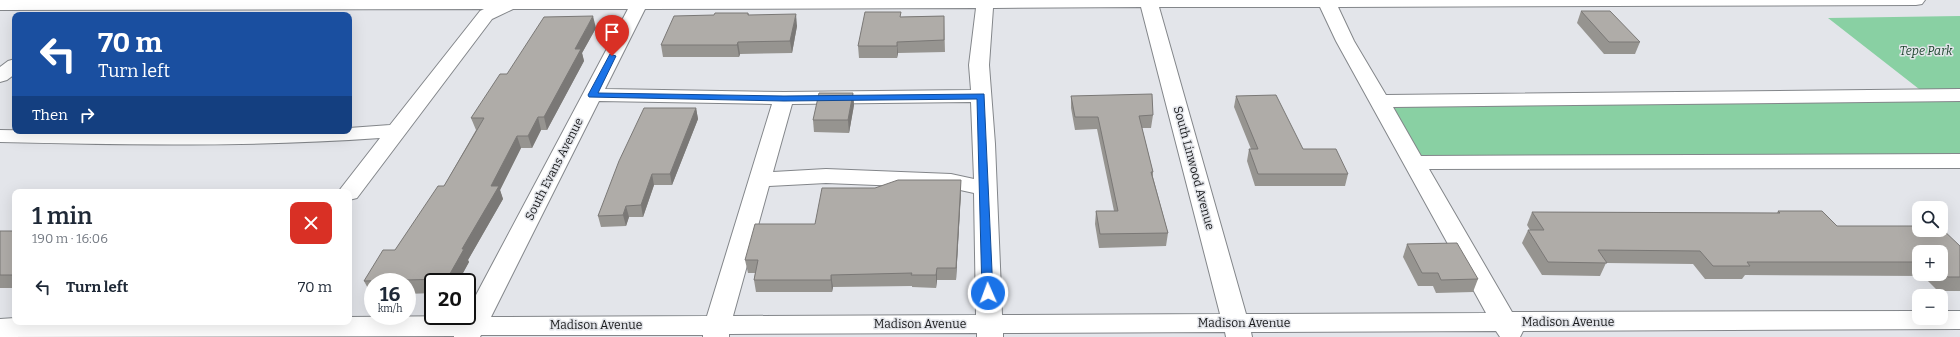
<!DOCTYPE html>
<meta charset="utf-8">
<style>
:root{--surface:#fff;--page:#f2f2f3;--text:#1f2937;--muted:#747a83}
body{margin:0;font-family:Bitter,serif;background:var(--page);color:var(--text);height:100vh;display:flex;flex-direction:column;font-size:15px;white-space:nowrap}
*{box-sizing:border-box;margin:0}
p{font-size:13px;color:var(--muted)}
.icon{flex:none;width:22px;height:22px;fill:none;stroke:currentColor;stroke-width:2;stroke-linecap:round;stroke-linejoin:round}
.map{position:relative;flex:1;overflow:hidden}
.panel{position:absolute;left:12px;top:189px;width:340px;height:136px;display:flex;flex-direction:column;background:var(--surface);border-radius:8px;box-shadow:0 4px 16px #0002}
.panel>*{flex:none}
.hud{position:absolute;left:12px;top:12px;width:340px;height:122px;border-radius:8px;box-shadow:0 4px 16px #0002;background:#1a4fa0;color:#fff;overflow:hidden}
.tools{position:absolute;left:1912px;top:201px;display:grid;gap:8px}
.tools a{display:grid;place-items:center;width:36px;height:36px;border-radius:8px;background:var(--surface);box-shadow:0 4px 16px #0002;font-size:20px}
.speed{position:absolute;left:364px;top:273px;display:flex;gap:8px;font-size:20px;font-weight:700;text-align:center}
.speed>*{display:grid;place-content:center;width:52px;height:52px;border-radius:50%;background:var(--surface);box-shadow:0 4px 16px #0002;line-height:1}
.speed small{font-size:10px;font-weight:400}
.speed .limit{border:2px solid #111;border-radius:6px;background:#fff;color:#111}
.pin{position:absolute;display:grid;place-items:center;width:34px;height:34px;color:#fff;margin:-41px -17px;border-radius:50% 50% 50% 0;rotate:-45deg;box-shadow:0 0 4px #0007}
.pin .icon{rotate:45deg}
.me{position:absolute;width:44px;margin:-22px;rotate:358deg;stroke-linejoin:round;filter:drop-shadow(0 0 3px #0008)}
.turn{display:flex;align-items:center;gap:14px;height:84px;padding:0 20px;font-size:18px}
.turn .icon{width:52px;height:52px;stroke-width:2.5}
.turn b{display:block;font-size:28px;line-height:34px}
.then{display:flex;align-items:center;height:38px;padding:0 20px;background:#0003;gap:8px;font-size:15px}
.round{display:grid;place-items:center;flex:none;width:42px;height:42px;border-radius:8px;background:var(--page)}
.summary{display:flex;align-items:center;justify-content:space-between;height:68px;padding:0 20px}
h1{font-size:24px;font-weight:600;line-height:30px}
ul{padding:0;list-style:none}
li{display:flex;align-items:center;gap:12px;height:60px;padding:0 20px}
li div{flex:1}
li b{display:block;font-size:15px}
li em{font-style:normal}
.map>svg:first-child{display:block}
</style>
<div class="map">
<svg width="1960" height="337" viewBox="0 0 1960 337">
<rect width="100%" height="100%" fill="#e3e5ea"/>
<polygon fill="#89d0a3" points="1960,16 1960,161 1424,164 1387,98 1928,96 1828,18"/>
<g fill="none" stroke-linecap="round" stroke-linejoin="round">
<g stroke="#83868a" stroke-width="2">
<g id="minor">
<path d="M0 0H1925L1922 4 1916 5 1338 7 1354 41 1386 95 1960 89V101L1393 107 1421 156 1960 154V168L1429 169 1512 312 1919 311V318H1941V311H1960V329L1523 331 1520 337H1500L1496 331 1251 332 1252 337H1226L1225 332 1003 333V337H977V333L729 334V337H703V335H481L480 337H454V336L0 337V319L15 318V322H349V317L467 316V312L628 9H513L492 19 357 198 349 200V192H338L380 138C254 147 126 145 0 142V130L116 132 349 131V128L390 125 480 11 484 9 0 10ZM1141 7 1220 314 1002 315 995 144 989 65 993 8ZM1159 7H1320L1336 41 1486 313 1246 314ZM976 8 969 65 971 90 784 92 605 89 645 9ZM599 101 772 104 707 316 491 317ZM971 102 974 179 951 174 826 169 773 172 792 104ZM826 183 951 188 974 193 976 315 733 316 769 186Z"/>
<polygon points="15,59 15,74 7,80 0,82 0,67 8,61"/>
</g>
</g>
<use href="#minor" fill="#fff" fill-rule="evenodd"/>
</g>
<g fill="#969490" fill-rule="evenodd">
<polygon points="1581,11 1640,42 1635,54 1604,54 1577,23"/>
<polygon points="748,13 749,15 797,26 792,53 740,54 739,57 663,57 661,45 714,15"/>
<polygon points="944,16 945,52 898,53 897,58 859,58 858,46 901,17"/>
<polygon points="596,28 582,53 584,61 547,130 541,130 532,148 521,148 500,190 503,199 468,260 469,262 458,282 433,282 433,293 407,294 407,282 373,282 373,294 371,294 364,281 395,250 444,186 476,130 471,118 507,74"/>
<polygon points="853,93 854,105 849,133 814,132 813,120"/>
<polygon points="1071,96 1153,115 1151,128 1142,128 1153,172 1153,177 1168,233 1166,246 1099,248 1095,224 1096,211 1114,211 1097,129 1075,130 1071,108"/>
<polygon points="1236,96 1303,149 1348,174 1345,186 1255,186 1247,161 1249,149 1251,149 1234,107"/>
<polygon points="696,108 698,119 672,185 654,185 643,217 629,217 626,226 601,227 598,216"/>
<polygon points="961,192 956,280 937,280 936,288 912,287 912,286 833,287 832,292 756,292 754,280 755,273 748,273 745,260 815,224"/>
<path d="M1778 211 1837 226 1960 246V291H1938L1923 276 1745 275 1742 279H1705L1693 264 1606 263 1600 276 1542 275 1522 243 1528 230H1530L1527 225 1532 212 1777 213ZM1919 252H1941V274H1919Z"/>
<rect x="0" y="231" width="15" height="57"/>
<polygon points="1407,244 1478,279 1473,292 1436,293 1433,286 1418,286 1403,257"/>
</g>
<g fill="#7a7876">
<polygon points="796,14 797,26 792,53 790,41"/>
<polygon points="593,16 596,28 582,53 584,61 547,130 544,117 575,49"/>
<polygon points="738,42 740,54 739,57 737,45"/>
<polygon points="897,42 898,53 897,58"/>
<polygon points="853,93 854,105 849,133 848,120"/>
<polygon points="696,108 698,119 672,185 670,174"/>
<polygon points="538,117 541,130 532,148 528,136"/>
<polygon points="517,136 521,148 500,190 503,199 468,260 469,262 458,282 449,282 447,279 491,186"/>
<polygon points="652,174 654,185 643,217 641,205"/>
<polygon points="961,180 961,192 956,280 956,268"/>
<polygon points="626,206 629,217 626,226 623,215"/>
<polygon points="937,268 937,280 936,288 936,275"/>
<polygon points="831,275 833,287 832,292 831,280"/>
</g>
<g fill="#afaca8" stroke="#7a7876">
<polygon points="1581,11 1610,11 1640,42 1609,42"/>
<polygon points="865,12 901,12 900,17 944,16 944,40 897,42 897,46 858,46"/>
<polygon points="715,13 748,13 748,15 796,14 790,41 738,42 737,45 661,45 674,16 714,15"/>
<polygon points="593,16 575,49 581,49 544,117 538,117 528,136 517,136 491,186 499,186 462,249 464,249 447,279 364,281 383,250 395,250 438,186 444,186 484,118 471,118 500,74 507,74 544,17"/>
<polygon points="819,93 853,93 848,120 813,120"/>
<polygon points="1152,94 1153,115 1139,116 1153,172 1151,172 1168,233 1100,234 1096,211 1118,211 1098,117 1075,117 1071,96"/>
<polygon points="1276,95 1303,149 1336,149 1348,174 1258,174 1249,149 1258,149 1236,96"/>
<polygon points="644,108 696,108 670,174 652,174 641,205 626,206 623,215 598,216 619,161"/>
<polygon points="898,180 961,180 956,268 937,268 936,275 911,275 912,273 831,275 831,280 754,280 758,260 745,260 755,224 815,224 822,188 875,188"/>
<polygon points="1778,211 1822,211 1837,226 1919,226 1919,230 1941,230 1941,228 1960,246 1960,277 1948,277 1941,271 1941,252 1919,252 1919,262 1747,262 1750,266 1713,266 1700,251 1598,250 1607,263 1548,262 1528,230 1544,230 1532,212 1780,213"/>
<rect x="0" y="231" width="15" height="44"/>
<polygon points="1457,243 1478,279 1441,280 1438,273 1422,273 1407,244"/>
</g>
<polygon fill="#1a73e8" stroke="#114b97" points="610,54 616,56 598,93 784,96 984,94 993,293 991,296 988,297 982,293 977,99 784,101 589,97 588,95"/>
<g text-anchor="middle" stroke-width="3" stroke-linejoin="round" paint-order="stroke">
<g font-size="12" font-style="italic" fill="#1c432c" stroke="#e3e5ea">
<text x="1926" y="55">Tepe Park</text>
</g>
<g font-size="12" fill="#191a1c" stroke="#e3e5ea">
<text transform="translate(1194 168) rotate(75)" y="4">South Linwood Avenue</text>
<text transform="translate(554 169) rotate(-63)" y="4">South Evans Avenue</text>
<text x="1568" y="326">Madison Avenue</text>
<text x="1244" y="327">Madison Avenue</text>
<text x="920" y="328">Madison Avenue</text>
<text x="596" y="329">Madison Avenue</text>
</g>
</g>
</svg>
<div class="tools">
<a><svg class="icon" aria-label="search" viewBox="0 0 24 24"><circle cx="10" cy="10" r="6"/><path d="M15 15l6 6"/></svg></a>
<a>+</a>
<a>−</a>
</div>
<div class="speed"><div>16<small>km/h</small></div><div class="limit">20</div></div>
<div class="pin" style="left:612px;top:56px;background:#d93025"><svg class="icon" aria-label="arrive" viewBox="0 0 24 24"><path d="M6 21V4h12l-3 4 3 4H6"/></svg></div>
<svg class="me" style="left:988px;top:293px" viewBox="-20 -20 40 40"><circle r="17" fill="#1a73e8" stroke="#fff" stroke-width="3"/><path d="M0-11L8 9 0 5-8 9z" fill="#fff"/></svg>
<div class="hud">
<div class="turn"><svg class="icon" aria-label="left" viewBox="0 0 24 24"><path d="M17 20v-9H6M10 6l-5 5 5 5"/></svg><div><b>70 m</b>Turn left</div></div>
<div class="then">Then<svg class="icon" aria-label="right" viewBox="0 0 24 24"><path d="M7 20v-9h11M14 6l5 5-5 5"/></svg></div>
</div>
<section class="panel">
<div class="summary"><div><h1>1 min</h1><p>190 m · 16:06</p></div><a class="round" style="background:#d93025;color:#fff"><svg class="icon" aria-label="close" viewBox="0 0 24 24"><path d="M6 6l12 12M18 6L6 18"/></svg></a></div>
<ul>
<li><svg class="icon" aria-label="left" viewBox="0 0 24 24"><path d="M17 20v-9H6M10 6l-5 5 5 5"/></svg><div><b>Turn left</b></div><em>70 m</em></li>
</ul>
</section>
</div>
